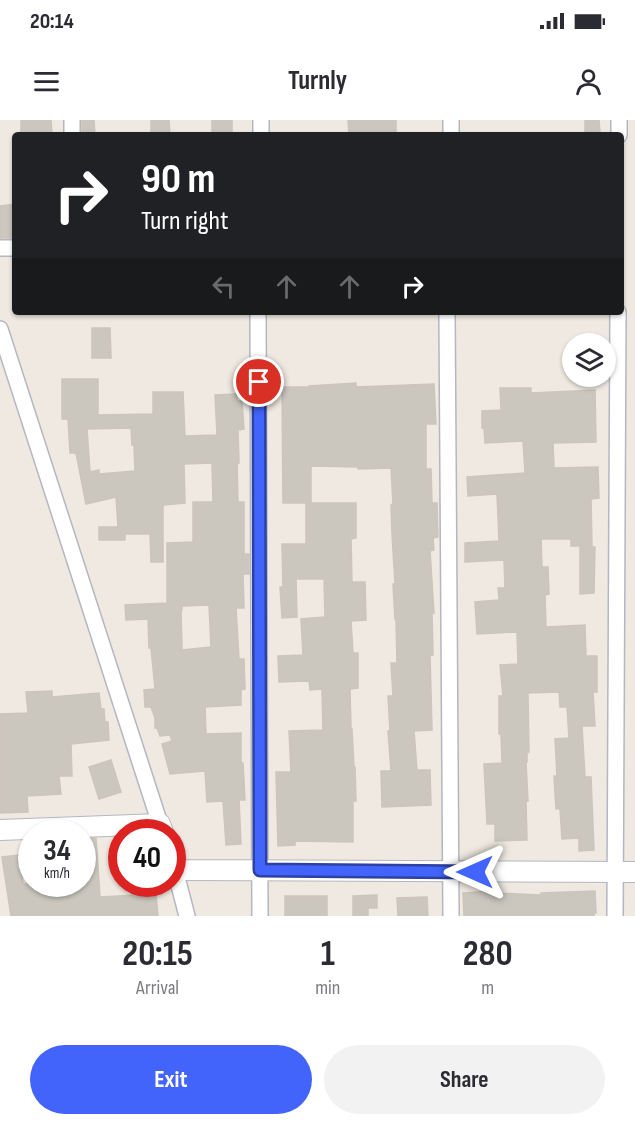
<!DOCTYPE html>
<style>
:root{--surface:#fff;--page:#f2f2f3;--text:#2b2b33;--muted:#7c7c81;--accent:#4264fb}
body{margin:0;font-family:"Sofia Sans Condensed",sans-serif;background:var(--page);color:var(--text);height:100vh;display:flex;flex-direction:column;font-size:22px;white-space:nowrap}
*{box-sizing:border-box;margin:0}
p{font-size:20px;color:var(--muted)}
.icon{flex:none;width:33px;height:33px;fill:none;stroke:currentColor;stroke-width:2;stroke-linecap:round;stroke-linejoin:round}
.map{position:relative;height:796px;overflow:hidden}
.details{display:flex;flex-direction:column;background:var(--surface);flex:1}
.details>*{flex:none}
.top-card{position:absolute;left:12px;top:12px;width:612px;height:183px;border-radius:6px;box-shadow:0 2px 4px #0004;background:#202124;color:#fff;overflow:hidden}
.buttons{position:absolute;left:562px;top:213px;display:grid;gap:12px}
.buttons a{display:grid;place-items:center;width:54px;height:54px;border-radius:50%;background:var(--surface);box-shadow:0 2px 4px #0004;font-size:30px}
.speed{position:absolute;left:18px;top:699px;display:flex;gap:12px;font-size:30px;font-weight:700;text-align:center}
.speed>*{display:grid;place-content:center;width:78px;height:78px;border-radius:50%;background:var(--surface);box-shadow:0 2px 4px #0004;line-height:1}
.speed small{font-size:15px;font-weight:400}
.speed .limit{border:9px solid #d22;background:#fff;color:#111}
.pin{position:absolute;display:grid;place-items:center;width:51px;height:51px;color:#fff;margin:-26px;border:3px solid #fff;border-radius:50%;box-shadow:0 2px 6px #0007}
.me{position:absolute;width:66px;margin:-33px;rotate:270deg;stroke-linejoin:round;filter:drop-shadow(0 0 4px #0008)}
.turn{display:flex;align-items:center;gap:21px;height:126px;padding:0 30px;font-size:27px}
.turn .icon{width:78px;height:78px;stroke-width:2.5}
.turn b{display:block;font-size:42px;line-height:51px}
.lanes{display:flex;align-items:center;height:57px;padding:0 30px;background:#0003;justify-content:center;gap:30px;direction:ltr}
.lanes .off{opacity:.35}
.eta{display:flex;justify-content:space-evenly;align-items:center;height:102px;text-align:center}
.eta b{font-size:36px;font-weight:700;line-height:42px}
.button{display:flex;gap:12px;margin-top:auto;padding:12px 30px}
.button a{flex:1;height:69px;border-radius:36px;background:var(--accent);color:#fff;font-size:24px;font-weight:700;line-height:69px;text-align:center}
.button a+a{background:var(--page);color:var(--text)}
.status{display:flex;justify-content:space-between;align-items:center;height:42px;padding:0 30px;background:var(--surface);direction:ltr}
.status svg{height:16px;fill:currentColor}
header{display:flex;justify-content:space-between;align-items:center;height:78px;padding:0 30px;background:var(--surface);font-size:27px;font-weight:700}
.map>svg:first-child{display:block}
</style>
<div class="status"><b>20:14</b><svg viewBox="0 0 49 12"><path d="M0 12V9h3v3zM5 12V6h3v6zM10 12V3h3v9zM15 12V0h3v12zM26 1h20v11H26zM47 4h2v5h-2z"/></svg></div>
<header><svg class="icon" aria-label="menu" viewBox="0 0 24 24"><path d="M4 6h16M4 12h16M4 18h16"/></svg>Turnly<svg class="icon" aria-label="person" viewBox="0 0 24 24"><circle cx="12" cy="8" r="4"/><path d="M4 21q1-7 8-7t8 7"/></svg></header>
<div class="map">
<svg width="635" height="796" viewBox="0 0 635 796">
<rect width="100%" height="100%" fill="#efe9e1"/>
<g fill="#cbc7bf" stroke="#cbc5ba" stroke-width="1.5" fill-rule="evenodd">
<polygon points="21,0 51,0 52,15 21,15"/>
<polygon points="82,0 94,0 95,15 82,15"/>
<polygon points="151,0 169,0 170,15 151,15"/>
<rect x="212" y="0" width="20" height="15"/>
<polygon points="348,0 396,0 396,15 349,15"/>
<polygon points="585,0 599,0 600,13 585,13"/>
<polygon points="15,84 15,118 0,118 0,86"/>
<polygon points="92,208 110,208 111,238 92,238"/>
<path d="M62 259H98V295L153 294V272H183L185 316 217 315 215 275 237 274V281H242L244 309 238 310 239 343H237L238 382H244V434H249V454H243L244 488H236L239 539H244L245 569 241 570V585L205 587 206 614 241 613V643H243L245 680H239L241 724 226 725 223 681 207 682 205 651 170 654 162 624 172 621 170 615 160 616 157 608H155V598L151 587H145L144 570 155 569 151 528H149L148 499 126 500 125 485 167 483V423L193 422V382H213L212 343 184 344 185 383 163 385V442H151L150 414H125V420H99V407H118L116 377 86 384 76 333H70L68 299H62ZM131 308 132 325H134L135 351 99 354V350L90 352 87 309ZM209 485 211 527 182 530 181 490H182V486Z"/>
<polygon points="356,263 356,267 434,264 436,304 426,304 426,349 431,349 432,383 437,383 438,417 433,418 434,430 430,431 434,493 432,493 433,535 430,535 432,610 414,611 417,650 430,650 431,685 382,687 381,651 391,651 388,611 390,611 388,576 393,576 391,543 397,543 396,499 395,499 393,464 395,464 392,414 391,385 393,384 391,348 358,349 358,347 311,346 311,383 283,383 282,267 309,267 309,266"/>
<polygon points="500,268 531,268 531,273 595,270 596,322 553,323 554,348 598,347 599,378 591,379 592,426 571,426 571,419 541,419 542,447 548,447 549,474 545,475 546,507 585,505 586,536 597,536 597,572 593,572 595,606 582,606 585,657 591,657 594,730 579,731 579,718 562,719 560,689 556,689 554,656 557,656 555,619 569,618 567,587 560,587 559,572 528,573 529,632 527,633 527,642 526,642 528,681 526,681 527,720 495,721 495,704 487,704 484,644 502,643 501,614 499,614 499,576 503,576 500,545 518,544 517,512 477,514 475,482 499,480 498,468 505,468 504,440 465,442 465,423 499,421 497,374 468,376 467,357 525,353 523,321 485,323 484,308 482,308 482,291 501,290"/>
<polygon points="306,383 356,383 356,418 351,419 352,462 365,462 366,500 351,501 353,533 358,533 358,568 350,569 351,609 352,609 354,647 355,647 356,681 353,681 353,722 295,721 295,725 278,726 276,652 291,652 289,611 323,610 322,569 310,570 309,561 279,562 278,536 303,535 301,499 325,497 324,459 296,459 297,497 282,498 280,467 283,467 282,424 306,424"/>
<polygon points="580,427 595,427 594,473 580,474"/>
<polygon points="52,571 52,577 99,573 101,589 104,589 105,602 108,602 109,620 71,624 72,656 59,656 61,674 27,676 28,692 0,693 0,594 28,593 26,572"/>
<polygon points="111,640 121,672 99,679 89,647"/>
<polygon points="96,718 100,777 156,774 158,796 11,796 2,737 19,735 23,764 82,764 82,719"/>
<polygon points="493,771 493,773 541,775 541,773 595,771 596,793 594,793 594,796 464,796 463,773"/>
<polygon points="377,775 377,788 368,788 368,796 353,796 353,776"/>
<rect x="285" y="776" width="42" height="20"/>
<polygon points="427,777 428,796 398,796 397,778"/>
</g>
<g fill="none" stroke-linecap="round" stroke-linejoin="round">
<g stroke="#b4b7c1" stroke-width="18">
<g id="minor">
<polyline points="72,15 72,0"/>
<polyline points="261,15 261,0"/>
<polyline points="451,15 451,0"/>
<polyline points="619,15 619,0"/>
<polyline points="0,128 15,128"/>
<polyline points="258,192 260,796"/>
<polyline points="447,192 451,796"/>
<polyline points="0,209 160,704"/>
<polyline points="175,750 187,796"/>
<polyline points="615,796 618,192"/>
</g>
</g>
<g stroke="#b4b7c1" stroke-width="22">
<g id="tertiary">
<polyline points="0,710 160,704 163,712"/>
<polyline points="172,743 175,750 635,752"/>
</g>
</g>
<use href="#minor" stroke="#fff" stroke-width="15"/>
<use href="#tertiary" stroke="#fff" stroke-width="20"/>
</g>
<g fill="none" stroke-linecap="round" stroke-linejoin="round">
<g stroke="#2b41a3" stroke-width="15">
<polyline id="route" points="259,262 260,750 475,752"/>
</g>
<use href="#route" stroke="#4264fb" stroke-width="10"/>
</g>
</svg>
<div class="buttons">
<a><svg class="icon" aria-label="layers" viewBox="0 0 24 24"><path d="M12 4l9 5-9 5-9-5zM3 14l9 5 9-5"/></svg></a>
</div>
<div class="speed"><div>34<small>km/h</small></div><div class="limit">40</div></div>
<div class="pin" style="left:259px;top:262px;background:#d93025"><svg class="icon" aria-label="arrive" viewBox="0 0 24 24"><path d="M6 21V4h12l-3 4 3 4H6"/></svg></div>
<svg class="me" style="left:475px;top:752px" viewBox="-20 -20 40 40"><path d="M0-17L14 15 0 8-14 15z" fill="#4264fb" stroke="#fff" stroke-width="4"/></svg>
<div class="top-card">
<div class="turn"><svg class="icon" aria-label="right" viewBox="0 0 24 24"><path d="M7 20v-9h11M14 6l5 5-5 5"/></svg><div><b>90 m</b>Turn right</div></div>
<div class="lanes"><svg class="icon off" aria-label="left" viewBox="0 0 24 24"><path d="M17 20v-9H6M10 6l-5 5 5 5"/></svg><svg class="icon off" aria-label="ahead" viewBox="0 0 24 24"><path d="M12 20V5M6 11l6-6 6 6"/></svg><svg class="icon off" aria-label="ahead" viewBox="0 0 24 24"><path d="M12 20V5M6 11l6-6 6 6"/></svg><svg class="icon" aria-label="right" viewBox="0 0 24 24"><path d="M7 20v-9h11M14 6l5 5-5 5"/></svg></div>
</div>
</div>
<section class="details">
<div class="eta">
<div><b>20:15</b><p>Arrival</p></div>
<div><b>1</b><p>min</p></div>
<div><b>280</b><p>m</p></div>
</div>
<div class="button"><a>Exit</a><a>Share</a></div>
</section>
